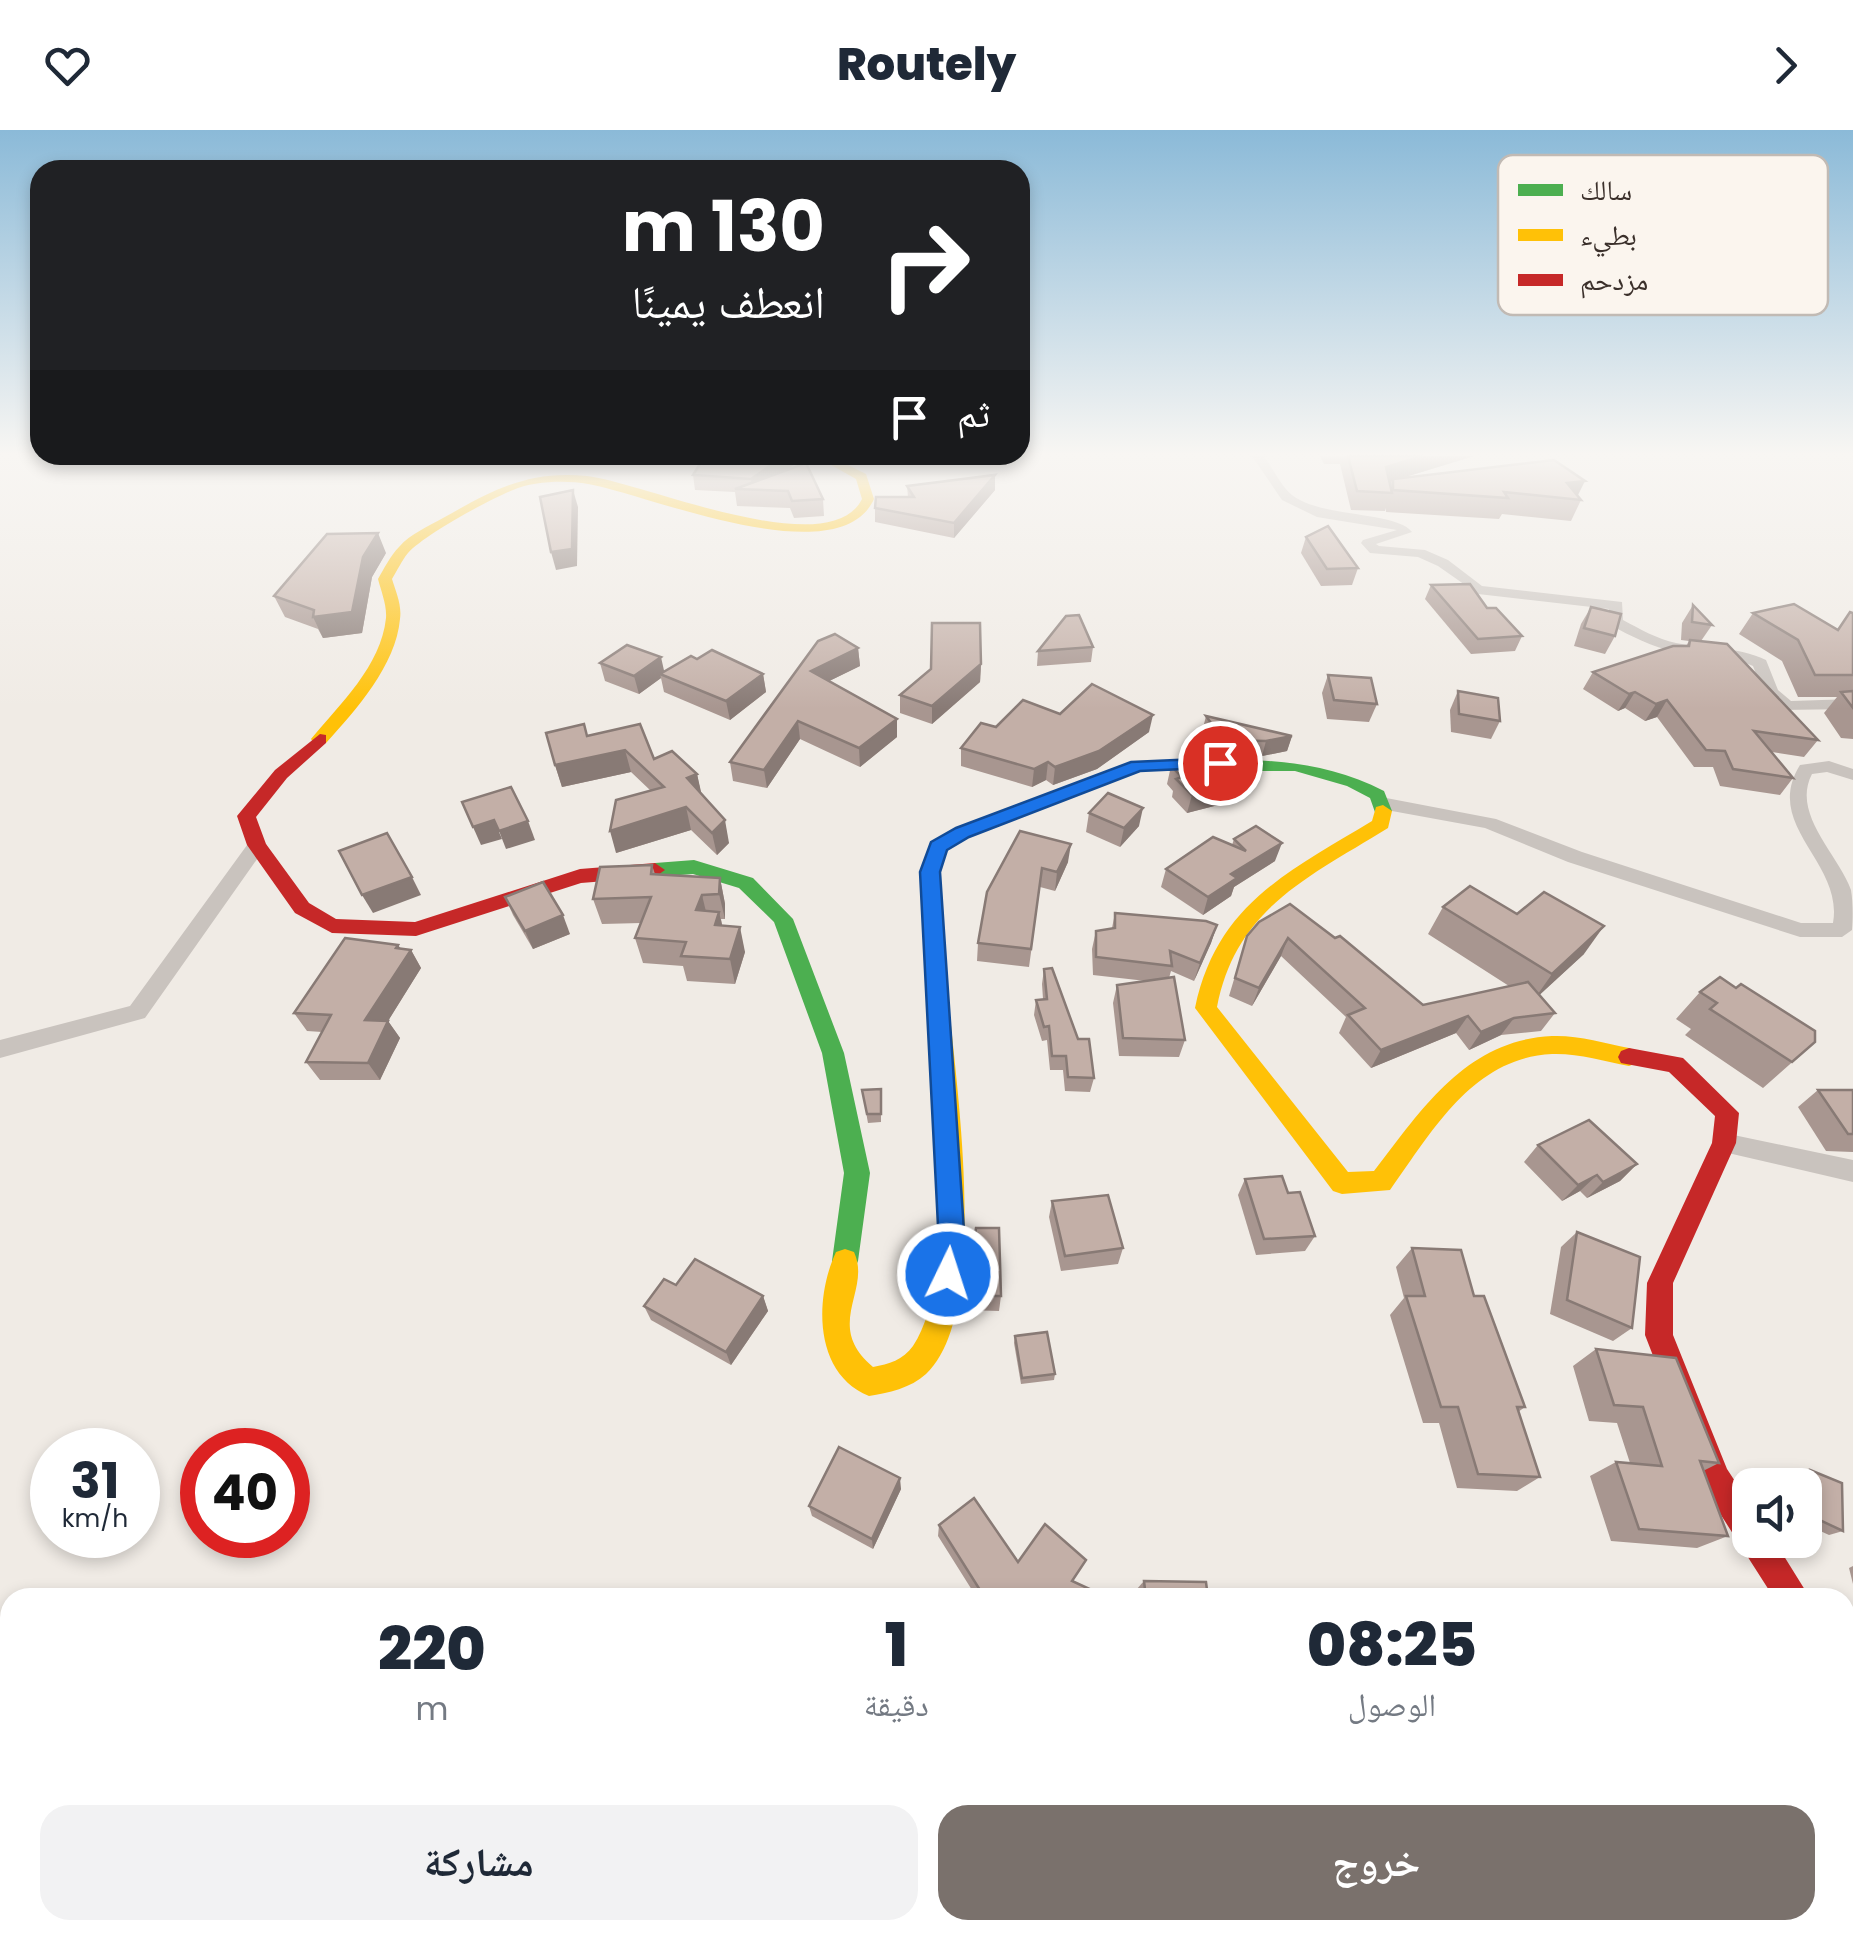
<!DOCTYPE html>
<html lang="ar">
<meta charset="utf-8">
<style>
:root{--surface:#fff;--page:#f2f2f3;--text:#1f2937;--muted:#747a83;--accent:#7a716c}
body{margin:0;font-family:Poppins,"Noto Naskh Arabic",sans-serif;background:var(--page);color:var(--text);direction:rtl;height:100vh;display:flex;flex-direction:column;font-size:38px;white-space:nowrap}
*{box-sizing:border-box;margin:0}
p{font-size:32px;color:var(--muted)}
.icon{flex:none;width:55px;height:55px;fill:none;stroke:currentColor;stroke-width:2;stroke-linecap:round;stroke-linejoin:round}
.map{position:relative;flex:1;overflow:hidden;direction:ltr}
.sheet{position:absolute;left:0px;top:1458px;width:1855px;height:352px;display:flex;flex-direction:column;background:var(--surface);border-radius:30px 30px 0 0;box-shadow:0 5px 15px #0003;direction:rtl}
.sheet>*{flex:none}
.guide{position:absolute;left:30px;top:30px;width:1000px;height:305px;border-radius:30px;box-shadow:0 5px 15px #0003;direction:rtl;background:#202124;color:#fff;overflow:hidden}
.buttons{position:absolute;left:1732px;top:1338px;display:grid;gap:20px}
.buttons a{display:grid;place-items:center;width:90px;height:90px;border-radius:20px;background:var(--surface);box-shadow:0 5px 15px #0003;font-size:50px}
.speed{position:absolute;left:30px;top:1298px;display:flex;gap:20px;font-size:50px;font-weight:700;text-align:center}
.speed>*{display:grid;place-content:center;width:130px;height:130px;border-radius:50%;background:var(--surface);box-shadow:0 5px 15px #0003;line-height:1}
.speed small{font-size:25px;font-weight:400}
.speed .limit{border:15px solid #d22;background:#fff;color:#111}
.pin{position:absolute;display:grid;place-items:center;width:85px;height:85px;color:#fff;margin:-42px;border:5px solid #fff;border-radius:50%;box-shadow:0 2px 10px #0007}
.me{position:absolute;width:110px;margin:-55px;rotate:4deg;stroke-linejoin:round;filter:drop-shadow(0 0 8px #0008)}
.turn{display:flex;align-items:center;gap:35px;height:210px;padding:0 40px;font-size:45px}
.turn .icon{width:130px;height:130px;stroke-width:2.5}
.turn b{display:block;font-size:70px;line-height:85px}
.then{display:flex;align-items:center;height:95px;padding:0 40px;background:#0003;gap:20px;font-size:38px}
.eta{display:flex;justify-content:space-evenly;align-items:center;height:170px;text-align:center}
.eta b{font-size:60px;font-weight:800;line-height:70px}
.button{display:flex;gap:20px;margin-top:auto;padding:20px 40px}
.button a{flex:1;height:115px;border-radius:30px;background:var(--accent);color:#fff;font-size:40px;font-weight:800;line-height:115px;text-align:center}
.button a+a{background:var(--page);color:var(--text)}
header{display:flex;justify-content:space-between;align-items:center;height:130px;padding:0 40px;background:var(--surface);font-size:45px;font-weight:800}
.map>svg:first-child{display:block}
</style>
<header><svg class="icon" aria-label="forward" viewBox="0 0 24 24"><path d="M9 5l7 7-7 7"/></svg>Routely<svg class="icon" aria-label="heart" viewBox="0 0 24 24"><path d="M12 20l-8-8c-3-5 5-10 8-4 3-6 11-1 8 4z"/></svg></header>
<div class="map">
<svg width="1853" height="1809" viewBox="0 0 1853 1809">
<rect width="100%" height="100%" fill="#f0ebe5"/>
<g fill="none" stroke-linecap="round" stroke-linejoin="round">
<g fill="#c9c3be" fill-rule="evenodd">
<path d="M1252 326H1264C1272 337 1281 356 1292 365 1321 388 1396 381 1412 402L1376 414 1379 416 1425 420 1448 430 1482 456 1622 472 1623 490C1640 499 1657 509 1676 513 1707 519 1736 516 1766 530L1778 560 1791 571 1853 569V579L1781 580 1763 562 1753 536C1728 524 1702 527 1676 522 1652 517 1631 506 1610 495L1609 479 1478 464 1438 436 1418 427 1370 423 1361 413 1363 410 1397 400 1317 387 1282 370Z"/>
<path d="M1829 631 1853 639V650L1827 642 1812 644C1791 684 1838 724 1851 760 1853 772 1853 788 1852 800L1842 807H1800L1568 732 1485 698 1381 679 1372 673 1381 667 1496 689 1582 722 1801 793H1833C1844 732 1762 696 1800 635Z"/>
<polygon points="257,709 267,715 145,888 0,928 0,910 130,876 250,711"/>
<polygon points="1724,1003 1853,1030 1853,1052 1715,1020 1712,1013 1715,1006"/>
</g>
<g fill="#4caf50" fill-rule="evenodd">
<path d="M1138 631C1225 631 1304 620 1384 661L1392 681 1383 687 1376 685 1370 668 1347 656 1295 641H1140L970 706 947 719 940 742 949 874 946 880H930L920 742 931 712 956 698Z"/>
<polygon points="694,730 753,748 793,789 844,923 870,1043 858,1131 854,1140 845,1143 836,1140 832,1131 844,1043 822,923 774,792 739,758 693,744 655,747 645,740 655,733"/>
</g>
<g fill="#ffc107" fill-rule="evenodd">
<path d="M815 326H830L866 344 874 369C839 446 650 365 588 354 567 350 533 351 513 360 490 369 424 405 408 423 402 430 397 441 392 449 396 462 402 475 400 489 396 535 356 580 326 613H314L311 609C340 574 381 536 386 488 387 475 381 461 378 449 384 439 390 426 399 417 410 404 429 396 443 388 493 360 528 340 587 346 642 352 830 435 862 369L856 349Z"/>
<path d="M1383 675 1392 681 1388 698C1309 747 1236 778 1217 877L1348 1042 1374 1041C1422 979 1466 910 1552 906 1578 905 1604 913 1629 918L1637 921 1640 927 1637 933 1629 936C1604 931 1577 923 1552 924 1472 928 1432 1002 1390 1060L1342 1064 1333 1061 1195 878C1217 774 1288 742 1372 691L1376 677Z"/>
<path d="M938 866 949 874C956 958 991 1183 926 1244 911 1258 888 1263 869 1266 814 1244 814 1169 836 1122L845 1119 854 1122C872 1161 823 1195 873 1237 889 1234 903 1230 913 1216 960 1145 933 959 927 874Z"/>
</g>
<g fill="#c62828" fill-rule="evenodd">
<polygon points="320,604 326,605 326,613 287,648 256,687 266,714 309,773 336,789 415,792 580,739 655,733 665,740 655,747 581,753 416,806 332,803 295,783 247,715 237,686 275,640"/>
<polygon points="1629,918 1683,928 1739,983 1736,1013 1673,1153 1673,1205 1727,1339 1750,1374 1750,1410 1774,1410 1810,1468 1774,1468 1705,1360 1645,1205 1647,1153 1712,1013 1715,986 1669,942 1621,933 1618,927 1621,921"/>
<polygon points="1845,1516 1853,1519 1853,1561 1845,1558"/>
</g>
</g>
<g fill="#a89690">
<polygon points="705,326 807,326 786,340 823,369 824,386 794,388 790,378 737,376 735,362 695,360 693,345"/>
<polygon points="1320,326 1474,326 1402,348 1578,366 1581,370 1571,391 1502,384 1499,389 1386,382 1386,378 1385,381 1351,380 1340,334 1324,334"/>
<polygon points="995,345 995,360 954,408 875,392 875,378 908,367 907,356"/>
<polygon points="1306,407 1358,438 1352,455 1321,456 1301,423"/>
<polygon points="386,423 372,447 362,503 323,508 318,499 285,487 274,466"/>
<polygon points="1431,455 1487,478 1522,506 1515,521 1471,524 1425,469"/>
<polygon points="1693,475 1712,495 1701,511 1818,610 1804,627 1772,622 1793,648 1780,665 1720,656 1713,637 1694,637 1657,587 1645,591 1625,578 1618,581 1583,559 1593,542 1686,516 1689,511 1681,510 1682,493"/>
<polygon points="1591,477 1615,506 1605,524 1574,516 1581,494"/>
<polygon points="1753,483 1837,500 1853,483 1853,609 1841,608 1824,583 1837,567 1798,567 1782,531 1739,504"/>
<polygon points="1093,517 1091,532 1037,536 1038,521"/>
<polygon points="858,518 860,536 829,551 897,607 860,637 800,609 767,658 733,651 730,632"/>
<polygon points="697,529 763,544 766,562 730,590 664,562 661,548 639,564 605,551 600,533 664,541"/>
<polygon points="981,534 980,552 932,594 900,583 900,565"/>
<polygon points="1328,545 1377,574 1369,592 1327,589 1322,563"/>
<polygon points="1458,561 1500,591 1491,609 1451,602 1450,580"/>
<polygon points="1060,584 1149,602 1097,639 1053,655 1046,650 1032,657 961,636 961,618 996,597"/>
<polygon points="1206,586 1292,606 1287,621 1262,626 1219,626 1202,602"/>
<polygon points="587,606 697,644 701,664 729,713 717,725 691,700 616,723 651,661 631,642 562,657 555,635"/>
<polygon points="1171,636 1222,674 1187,683 1172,667 1173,661 1167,654"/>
<polygon points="1089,683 1139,696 1120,717 1086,702"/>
<polygon points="1020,701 1068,732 1055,761 1040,757 1029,837 977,831 978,813"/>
<polygon points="1234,709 1275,731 1234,757 1231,766 1203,785 1161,757 1166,739 1232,715"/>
<polygon points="652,735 655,744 720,748 725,774 725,789 721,789 722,795 745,822 735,854 687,851 683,836 643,833 635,808 641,793 602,794 593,769"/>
<polygon points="505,767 570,804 533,819 513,785"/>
<polygon points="1443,777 1584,824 1539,865 1555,883 1541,901 1501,905 1469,920 1456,903 1371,938 1339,903 1346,887 1281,826 1252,876 1229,866 1247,806 1259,792 1423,875 1509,856 1428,804"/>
<polygon points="1115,783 1217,795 1211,813 1194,851 1171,841 1169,848 1185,910 1179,927 1119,926 1113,873 1117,855 1146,851 1093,845 1092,819 1096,801 1112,798"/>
<polygon points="398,815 401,819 411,820 421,838 388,891 400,908 380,950 320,950 306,932 322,902 307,901 294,883"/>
<polygon points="1044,839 1078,909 1094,948 1090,962 1065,961 1063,940 1050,940 1047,910 1042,911 1034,885 1036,870 1043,869 1042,854"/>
<polygon points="1700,862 1815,912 1763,958 1685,905 1691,899 1676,889"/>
<polygon points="881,959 881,992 868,993 862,960"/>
<polygon points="1818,960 1853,960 1853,1022 1826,1021 1798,977"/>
<polygon points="1538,1015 1637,1034 1620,1051 1587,1068 1580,1061 1562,1071 1524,1032"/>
<polygon points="1245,1049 1315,1106 1305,1121 1256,1125 1238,1065"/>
<polygon points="1052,1071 1123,1118 1118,1134 1061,1141 1049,1087"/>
<polygon points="1577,1102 1632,1198 1613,1211 1550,1184 1561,1117"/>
<polygon points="1412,1118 1474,1166 1525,1277 1518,1282 1540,1347 1517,1361 1457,1358 1439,1293 1423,1293 1390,1185 1404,1168 1396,1137"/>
<polygon points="676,1155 763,1166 768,1181 731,1235 651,1190 644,1176"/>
<polygon points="966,1166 1001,1166 999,1181 965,1180"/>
<polygon points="1015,1206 1055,1244 1054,1250 1021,1254 1014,1213"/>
<polygon points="1596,1219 1719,1333 1703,1341 1728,1406 1697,1418 1611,1411 1590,1346 1616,1332 1630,1333 1617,1293 1589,1291 1573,1236"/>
<polygon points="1810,1340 1843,1401 1829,1405 1805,1394 1805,1355 1797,1355 1797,1345"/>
<polygon points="901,1359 873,1419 812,1386 809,1376"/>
<polygon points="939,1395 1018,1432 1073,1451 1109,1468 977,1468 938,1406"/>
<polygon points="1853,1436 1853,1454 1849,1438"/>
<polygon points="1144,1451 1208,1468 1137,1468 1136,1460"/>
<polygon points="1066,1800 1105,1800 1114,1809 1061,1809"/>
</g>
<g fill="#887a75">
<polygon points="784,326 807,326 757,360 752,360 751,349"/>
<polygon points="1422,326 1474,326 1379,355 1386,337"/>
<polygon points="995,345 995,360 954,408 954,393"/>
<polygon points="1585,351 1576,369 1567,353"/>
<polygon points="573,360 578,377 577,436 556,440 551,422"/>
<polygon points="378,403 386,423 372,447 362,503 323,508 313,487 363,427"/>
<polygon points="858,518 860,536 813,559 811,541"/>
<polygon points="661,527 665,545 660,544 661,548 639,564 634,546"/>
<polygon points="981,534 980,552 932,594 932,576"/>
<polygon points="763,544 766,562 730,590 726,571"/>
<polygon points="1635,562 1625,578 1618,581 1629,564"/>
<polygon points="1667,570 1657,587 1645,591 1656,574"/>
<polygon points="1153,585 1149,602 1097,639 1053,655 1055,637"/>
<polygon points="897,589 897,607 860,637 859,618"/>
<polygon points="798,591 800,609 767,658 764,640"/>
<polygon points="1292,606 1287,621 1262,626 1266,611"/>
<polygon points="625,620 631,642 562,657 555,635"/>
<polygon points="1048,632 1046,650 1032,657 1034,639"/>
<polygon points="697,644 702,666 687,648"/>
<polygon points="1227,656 1222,674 1187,683 1192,665"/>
<polygon points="686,677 691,700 616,723 610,701"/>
<polygon points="1143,678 1139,696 1120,717 1124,698"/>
<polygon points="494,690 502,709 481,715 473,697"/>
<polygon points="725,690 729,713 717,725 712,703"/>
<polygon points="528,691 535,710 506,719 499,701"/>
<polygon points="1282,713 1275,731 1234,757 1231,766 1203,785 1208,767 1231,744"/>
<polygon points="1071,714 1068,732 1055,761 1057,742"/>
<polygon points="412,747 421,765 373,783 362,765"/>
<polygon points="720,748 725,774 725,789 719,764"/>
<polygon points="702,765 708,790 696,780"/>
<polygon points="719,782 725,807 715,795"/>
<polygon points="563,785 570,804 533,819 525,801"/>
<polygon points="1217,795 1211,813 1194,851 1200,833"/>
<polygon points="1604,796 1584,824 1533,871 1552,844"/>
<polygon points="740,797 745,822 735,854 730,829"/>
<polygon points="1288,808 1281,826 1252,876 1259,858"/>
<polygon points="398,815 406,828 411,820 421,838 388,891 400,908 380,950 368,933 365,890"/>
<polygon points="1468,886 1456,903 1371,938 1381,920"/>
<polygon points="1514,888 1501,905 1469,920 1481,902"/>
<polygon points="1637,1034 1620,1051 1587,1068 1603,1052"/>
<polygon points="1597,1045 1580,1061 1562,1071 1578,1055"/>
<polygon points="763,1166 768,1181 731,1235 726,1222"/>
<polygon points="900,1348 901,1359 873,1419 872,1409"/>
<polygon points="623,1800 628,1800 623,1809 619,1809"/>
</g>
<g fill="#c3afa7" stroke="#887a75" stroke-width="2.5">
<polygon points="705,326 784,326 751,349 693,345"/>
<polygon points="1348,326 1422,326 1386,337 1392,363 1357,361"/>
<polygon points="1554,330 1585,351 1567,353 1581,370 1504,362 1508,368 1393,360 1393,349"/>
<polygon points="806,333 823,369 792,371 788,361 735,359"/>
<polygon points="995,345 954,393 875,378 876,367 914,367 907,356"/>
<polygon points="573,360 572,419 551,422 540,367"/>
<polygon points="1328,396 1358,438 1327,439 1306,407"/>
<polygon points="378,403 363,427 352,482 313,487 314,480 274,466 327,404"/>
<polygon points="1470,454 1487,478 1496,478 1522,506 1478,509 1431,455"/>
<polygon points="1794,474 1838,500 1850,482 1853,483 1853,545 1815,545 1798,510 1753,483"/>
<polygon points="1693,475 1712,495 1692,492"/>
<polygon points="1591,477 1621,484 1615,506 1584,498"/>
<polygon points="1079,485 1093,517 1038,521 1066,486"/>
<polygon points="932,493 980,493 981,534 932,576 900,565 931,539"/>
<polygon points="835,504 858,518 811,541 897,589 859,618 798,591 764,640 730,632 818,511"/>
<polygon points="1690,510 1727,514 1818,610 1754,601 1793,648 1733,639 1725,621 1706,620 1667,570 1656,574 1635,562 1629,564 1593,542 1673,516 1689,516"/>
<polygon points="627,515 661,527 634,546 600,533"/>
<polygon points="712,520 763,544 726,571 660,544 691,526 697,529"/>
<polygon points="1328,545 1371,548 1377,574 1334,570"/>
<polygon points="1092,554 1153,585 1099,621 1055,637 1048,632 1034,639 961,618 981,593 996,597 1023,570 1060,584"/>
<polygon points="1458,561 1498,568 1500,591 1459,584"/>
<polygon points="1853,561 1853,578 1841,562"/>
<polygon points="1206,586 1292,606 1266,611 1223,610"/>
<polygon points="584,594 587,606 640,594 654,629 672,621 697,644 687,648 725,690 712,703 686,677 610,701 616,670 664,657 625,620 555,635 546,603"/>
<polygon points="1200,629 1227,656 1192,665 1176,649 1182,647 1171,636"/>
<polygon points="511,657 528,691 499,701 494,690 473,697 462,672"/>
<polygon points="1108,663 1143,678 1124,698 1089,683"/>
<polygon points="1256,696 1282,713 1231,744 1237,748 1208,767 1166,739 1213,707 1246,721 1234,709"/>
<polygon points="1020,701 1071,714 1057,742 1042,738 1031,819 978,813 987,762"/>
<polygon points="387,703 412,747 362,765 339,721"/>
<polygon points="652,735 651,744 720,748 719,764 702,765 696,780 719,782 715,795 740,797 730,829 681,826 686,812 635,808 651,767 593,769 600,737"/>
<polygon points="543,752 563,785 525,801 505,767"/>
<polygon points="1470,756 1517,784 1544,762 1604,796 1552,844 1443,777"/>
<polygon points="1290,774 1335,808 1340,806 1423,875 1528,852 1555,883 1514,888 1481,902 1468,886 1381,920 1348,885 1365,878 1288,808 1259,858 1235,848 1247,806 1259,792"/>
<polygon points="1115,783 1206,791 1217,795 1200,833 1170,821 1172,836 1096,827 1096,801 1115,798"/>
<polygon points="345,808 398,815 396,818 411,820 365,890 388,891 368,933 306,932 331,885 294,883"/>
<polygon points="1052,838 1078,909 1089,909 1094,948 1068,947 1066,926 1052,926 1049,896 1044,897 1036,870 1047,869 1044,839"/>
<polygon points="1174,847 1185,910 1123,908 1117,855"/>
<polygon points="1720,847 1736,858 1741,854 1815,901 1815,912 1792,932 1710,879 1717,873 1700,862"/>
<polygon points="881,959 881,984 867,984 862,960"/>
<polygon points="1818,960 1853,960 1853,1004 1848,1004"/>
<polygon points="1589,990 1637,1034 1603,1052 1597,1045 1578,1055 1538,1015"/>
<polygon points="1282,1046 1288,1063 1300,1062 1315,1106 1264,1109 1245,1049"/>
<polygon points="1108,1065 1123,1118 1065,1126 1052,1071"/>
<polygon points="976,1098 999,1098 1001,1166 966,1166"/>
<polygon points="1577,1102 1640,1127 1632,1198 1567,1170"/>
<polygon points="1412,1118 1461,1120 1474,1166 1484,1166 1525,1277 1517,1277 1540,1347 1478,1344 1458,1277 1441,1277 1406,1166 1425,1166"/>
<polygon points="695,1129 763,1166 726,1222 644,1176 664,1149 676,1155"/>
<polygon points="1047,1202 1055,1244 1022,1248 1015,1206"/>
<polygon points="1596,1219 1676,1228 1719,1333 1700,1331 1728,1406 1639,1399 1616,1332 1662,1336 1643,1277 1614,1275"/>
<polygon points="839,1317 900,1348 872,1409 809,1376"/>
<polygon points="1810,1340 1842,1353 1843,1401 1811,1386"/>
<polygon points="974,1368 1018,1432 1045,1394 1086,1430 1072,1451 1109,1468 985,1468 939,1395"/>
<polygon points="1144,1451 1206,1452 1208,1468 1146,1468"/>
<polygon points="1845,1565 1853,1585 1845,1584"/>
<polygon points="599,1800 623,1800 619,1809 611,1809"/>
<polygon points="1076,1800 1105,1800 1114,1809 1072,1809"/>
</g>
<linearGradient id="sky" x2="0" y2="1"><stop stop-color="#8bbad8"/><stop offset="0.56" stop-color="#f8f6f3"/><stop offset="1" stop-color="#f8f6f3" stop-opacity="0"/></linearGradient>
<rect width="1853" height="579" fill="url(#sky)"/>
<polygon fill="#1a73e8" stroke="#114b97" stroke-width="2.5" points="1220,628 1227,629 1227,637 1140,641 969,707 947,720 940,742 965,1116 957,1152 948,1156 938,1152 934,1144 939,1116 920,742 931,712 956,698 1131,632"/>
<rect x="1498" y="25" width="330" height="160" rx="15" fill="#fbf5ee" stroke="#c1bab4" stroke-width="2.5"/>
<rect x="1518" y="54" width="45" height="12" fill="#4caf50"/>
<rect x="1518" y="99" width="45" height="12" fill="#ffc107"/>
<rect x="1518" y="144" width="45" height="12" fill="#c62828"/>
<g font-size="28" fill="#3b302b">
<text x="1580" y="70">سالك</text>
<text x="1580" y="115">بطيء</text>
<text x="1580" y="160">مزدحم</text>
</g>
</svg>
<div class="buttons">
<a><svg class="icon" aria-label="sound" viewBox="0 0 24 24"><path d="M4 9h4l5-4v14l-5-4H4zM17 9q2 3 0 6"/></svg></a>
</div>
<div class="speed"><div>31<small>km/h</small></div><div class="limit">40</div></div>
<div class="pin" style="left:1220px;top:633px;background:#d93025"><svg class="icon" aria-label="arrive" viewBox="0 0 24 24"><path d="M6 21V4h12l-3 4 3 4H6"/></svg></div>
<svg class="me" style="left:948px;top:1144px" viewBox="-20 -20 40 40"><circle r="17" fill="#1a73e8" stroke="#fff" stroke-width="3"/><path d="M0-11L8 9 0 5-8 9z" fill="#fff"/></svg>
<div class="guide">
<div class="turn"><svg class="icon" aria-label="right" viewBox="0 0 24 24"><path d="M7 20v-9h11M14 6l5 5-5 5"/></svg><div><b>130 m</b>انعطف يمينًا</div></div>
<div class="then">ثم<svg class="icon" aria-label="arrive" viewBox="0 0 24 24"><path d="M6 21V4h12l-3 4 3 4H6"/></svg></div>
</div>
<section class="sheet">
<div class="eta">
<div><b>08:25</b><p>الوصول</p></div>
<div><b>1</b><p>دقيقة</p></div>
<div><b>220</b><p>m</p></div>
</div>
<div class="button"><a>خروج</a><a>مشاركة</a></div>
</section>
</div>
